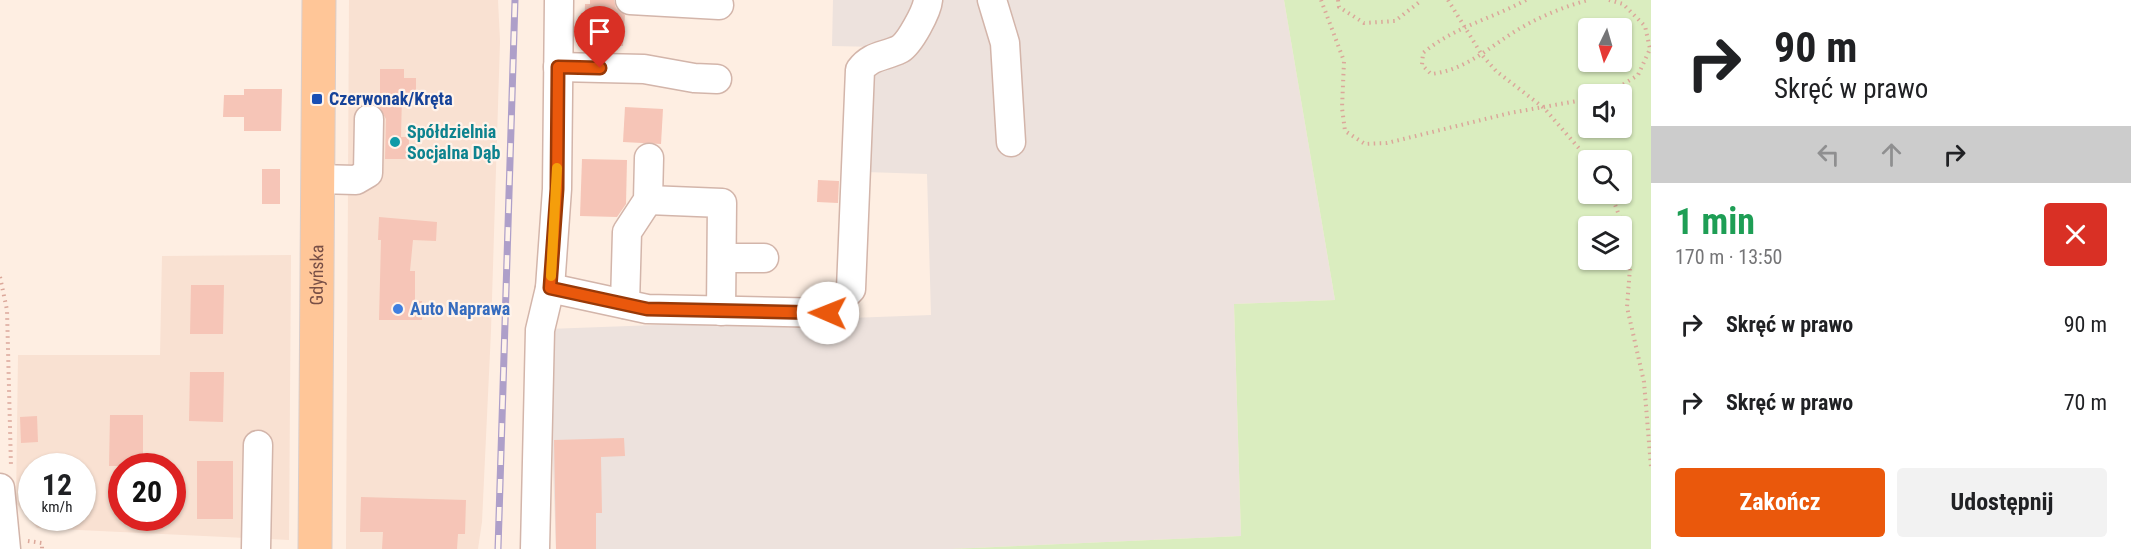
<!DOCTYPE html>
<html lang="pl">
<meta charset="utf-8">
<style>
:root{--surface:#fff;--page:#f2f2f2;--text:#202124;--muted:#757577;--accent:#ea580c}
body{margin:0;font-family:"Roboto Condensed",sans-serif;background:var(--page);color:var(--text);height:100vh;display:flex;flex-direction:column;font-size:22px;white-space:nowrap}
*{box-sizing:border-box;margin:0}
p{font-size:20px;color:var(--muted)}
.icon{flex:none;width:33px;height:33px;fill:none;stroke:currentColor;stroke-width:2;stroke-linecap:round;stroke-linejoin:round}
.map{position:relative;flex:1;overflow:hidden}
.side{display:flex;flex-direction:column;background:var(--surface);width:480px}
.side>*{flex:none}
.banner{background:#fff;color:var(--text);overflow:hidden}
.needle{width:39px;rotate:185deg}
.buttons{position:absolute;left:1578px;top:18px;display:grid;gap:12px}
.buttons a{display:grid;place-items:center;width:54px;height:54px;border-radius:6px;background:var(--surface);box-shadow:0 2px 4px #0004;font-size:30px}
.speed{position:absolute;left:18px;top:453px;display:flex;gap:12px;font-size:30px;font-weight:700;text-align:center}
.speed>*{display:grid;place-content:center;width:78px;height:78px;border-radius:50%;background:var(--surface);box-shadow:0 2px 4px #0004;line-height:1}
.speed small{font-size:15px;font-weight:400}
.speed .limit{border:9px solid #d22;background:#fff;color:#111}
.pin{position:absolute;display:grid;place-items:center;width:51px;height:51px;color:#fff;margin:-62px -26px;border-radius:50% 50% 50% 0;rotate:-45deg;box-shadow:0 0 6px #0007}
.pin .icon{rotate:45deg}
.me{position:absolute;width:66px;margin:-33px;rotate:271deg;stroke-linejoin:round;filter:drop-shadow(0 0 4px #0008)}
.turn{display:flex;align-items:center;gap:21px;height:126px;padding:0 24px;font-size:27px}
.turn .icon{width:78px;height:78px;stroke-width:2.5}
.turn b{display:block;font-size:42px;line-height:51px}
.lanes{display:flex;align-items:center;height:57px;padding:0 24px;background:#0003;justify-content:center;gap:30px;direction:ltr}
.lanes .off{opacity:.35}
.round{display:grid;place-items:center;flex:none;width:63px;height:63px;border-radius:6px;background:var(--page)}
.overview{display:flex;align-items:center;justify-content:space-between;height:102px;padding:0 24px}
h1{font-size:36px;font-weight:700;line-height:45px;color:#1e9e55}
.button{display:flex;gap:12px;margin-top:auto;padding:12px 24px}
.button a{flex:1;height:69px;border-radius:6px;background:var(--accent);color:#fff;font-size:24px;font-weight:700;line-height:69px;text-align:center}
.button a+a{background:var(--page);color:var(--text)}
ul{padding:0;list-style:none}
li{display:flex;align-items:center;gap:18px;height:78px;padding:0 24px}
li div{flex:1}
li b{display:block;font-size:22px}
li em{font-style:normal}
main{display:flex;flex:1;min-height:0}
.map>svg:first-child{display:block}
</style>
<main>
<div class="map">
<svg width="1651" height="549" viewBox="0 0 1651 549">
<rect width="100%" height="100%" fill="#feeee2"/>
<g fill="#f9e1d2" fill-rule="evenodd">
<polygon points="349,0 498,0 500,41 491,331 482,522 478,549 346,549"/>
<path d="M291 255 289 540 37 528 16 503 18 355H160L162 256ZM32 466H82V518H32ZM122 466H172V518H122Z"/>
</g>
<polygon fill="#ede2dd" points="833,0 1284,0 1335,300 1234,304 1241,536 951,549 556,549 548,329 931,315 927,174 865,172 868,78 878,47 832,46"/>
<path fill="#daedbf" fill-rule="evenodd" d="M1284 0H1651V549H951L1241 536 1234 304 1335 300ZM1588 28H1622V62H1588ZM1622 94V128H1588V94ZM1622 160V194H1588V160ZM1588 226H1622V260H1588Z"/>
<g fill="#f6c5b7">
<polygon points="590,0 614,0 616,8 625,15 623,46 588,45 589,28 584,28 585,4 590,4"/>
<polygon points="380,69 404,69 404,78 416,78 416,95 402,95 401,137 409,137 409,159 385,159 386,119 380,108"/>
<polygon points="244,89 282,89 281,131 244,131 244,117 223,117 224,95 244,95"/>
<polygon points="625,107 663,109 661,144 623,142"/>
<polygon points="582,159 627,160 626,204 617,217 580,216"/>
<rect x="262" y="169" width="18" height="35"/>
<polygon points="818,180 839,181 838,203 817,202"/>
<polygon points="379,217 437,222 436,241 413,240 410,271 415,271 415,301 422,301 422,320 379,320 381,240 378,240"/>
<polygon points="191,285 224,285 223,334 190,334"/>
<polygon points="190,372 224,372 223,422 189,421"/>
<polygon points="110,415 143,415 143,466 109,466"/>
<polygon points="37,416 38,442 21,443 20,417"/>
<polygon points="624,438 625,456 601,457 602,513 596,513 596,549 556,549 554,440"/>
<rect x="197" y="461" width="36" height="58"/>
<polygon points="361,497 466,500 465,534 458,534 457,549 382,549 383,532 360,532"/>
</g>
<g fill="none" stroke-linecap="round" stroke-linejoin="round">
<g stroke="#d3b5aa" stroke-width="31">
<g id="minor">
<polyline points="630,0 719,5"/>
<polyline points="992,0 1005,43 1011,142"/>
<polyline points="558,67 644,69 694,78 717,79"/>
<polyline points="317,179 356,180 368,173 369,119"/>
<polyline points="648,200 722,203 721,311"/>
<polyline points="722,258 764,258"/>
<path d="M550 288 647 309 828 313 851 289 860 70C871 55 884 57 900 49 910 43 927 11 928 0"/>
<polyline points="625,304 627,232 648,200 649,158"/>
<polyline points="0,488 6,549"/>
<polyline points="256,549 258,445"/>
<polyline points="535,549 540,330 550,288 557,189 559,0"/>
</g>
</g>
<g stroke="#d9cecb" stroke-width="35">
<g id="major">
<path id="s1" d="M315 549 319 0"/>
</g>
</g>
<g stroke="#dba79a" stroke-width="4" stroke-dasharray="1.5 4.5" stroke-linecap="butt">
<polyline points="1321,0 1344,61 1342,108 1345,131 1365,144 1387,143 1510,113 1588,99"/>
<polyline points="1338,0 1339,7 1364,23 1395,21 1422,0"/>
<polyline points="1448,0 1482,55 1496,71 1544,108 1589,160"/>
<path d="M1526 0C1491 19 1454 27 1423 53L1422 65 1431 74C1469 70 1494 42 1526 25 1546 14 1567 6 1588 0"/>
<polyline points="1608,94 1638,75 1650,49 1645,26 1623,4 1609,0"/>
<polyline points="1611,194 1628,239 1630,268 1627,307 1644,382 1651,467"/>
<polyline points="0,277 7,310 11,467"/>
<polyline points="28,541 42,543 42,549"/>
</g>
<use href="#minor" stroke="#fff" stroke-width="28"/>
<use href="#major" stroke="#ffc698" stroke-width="33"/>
<g stroke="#ae9fc9" stroke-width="7">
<polyline id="rail" points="498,549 515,0"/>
</g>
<use href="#rail" stroke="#fff3ea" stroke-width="4.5" stroke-dasharray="14" stroke-linecap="butt"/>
</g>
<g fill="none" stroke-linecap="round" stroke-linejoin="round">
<g stroke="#983908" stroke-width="15">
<polyline id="route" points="600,68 558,67 557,189 550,288 647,309 828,313"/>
</g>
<use href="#route" stroke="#ea580c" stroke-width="10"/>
<polyline stroke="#f59e0b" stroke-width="10" points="551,276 557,168"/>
</g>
<rect fill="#1a4fb4" stroke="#fff3ea" stroke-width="2" x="311" y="93" width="12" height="12" rx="3"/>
<circle fill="#0f9aa8" stroke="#fff3ea" stroke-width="2" cx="395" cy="142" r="6"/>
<circle fill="#3f7fe0" stroke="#fff3ea" stroke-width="2" cx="398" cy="309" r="6"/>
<g text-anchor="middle" stroke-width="4.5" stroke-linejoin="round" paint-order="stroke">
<g font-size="18" font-weight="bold" fill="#164399" stroke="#fff3ea" text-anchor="start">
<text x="329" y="105">Czerwonak/Kręta</text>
</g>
<g font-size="18" font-weight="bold" fill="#0d838f" stroke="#fff3ea" text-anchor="start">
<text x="407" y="138">Spółdzielnia<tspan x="407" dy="21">Socjalna Dąb</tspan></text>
</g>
<g font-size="18" fill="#784f46" stroke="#fff3ea">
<text dy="6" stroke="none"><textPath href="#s1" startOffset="274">Gdyńska</textPath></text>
</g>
<g font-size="18" font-weight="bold" fill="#366cbe" stroke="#fff3ea" text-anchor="start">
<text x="410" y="315">Auto Naprawa</text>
</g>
</g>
</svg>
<div class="buttons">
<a><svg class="needle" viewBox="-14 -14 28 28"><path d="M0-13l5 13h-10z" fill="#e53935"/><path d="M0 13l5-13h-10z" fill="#757577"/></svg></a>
<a><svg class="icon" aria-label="sound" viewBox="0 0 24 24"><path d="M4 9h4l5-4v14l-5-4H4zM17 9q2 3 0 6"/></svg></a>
<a><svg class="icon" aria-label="search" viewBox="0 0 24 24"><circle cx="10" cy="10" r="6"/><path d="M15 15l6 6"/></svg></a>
<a><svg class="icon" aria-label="layers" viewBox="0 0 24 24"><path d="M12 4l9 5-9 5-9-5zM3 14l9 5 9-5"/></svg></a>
</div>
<div class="speed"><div>12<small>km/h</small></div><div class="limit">20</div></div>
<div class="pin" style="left:600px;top:68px;background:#d93025"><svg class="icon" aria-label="arrive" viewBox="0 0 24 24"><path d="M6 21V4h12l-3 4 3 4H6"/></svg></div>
<svg class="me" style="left:828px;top:313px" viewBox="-20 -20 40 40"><circle r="19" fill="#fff"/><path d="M0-13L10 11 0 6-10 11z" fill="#ea580c"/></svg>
</div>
<section class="side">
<div class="banner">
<div class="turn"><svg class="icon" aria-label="right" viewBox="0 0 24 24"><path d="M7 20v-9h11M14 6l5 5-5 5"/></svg><div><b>90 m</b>Skręć w prawo</div></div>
<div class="lanes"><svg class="icon off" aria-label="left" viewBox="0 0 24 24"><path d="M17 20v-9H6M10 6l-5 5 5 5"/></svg><svg class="icon off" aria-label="ahead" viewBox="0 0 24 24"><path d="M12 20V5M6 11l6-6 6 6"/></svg><svg class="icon" aria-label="right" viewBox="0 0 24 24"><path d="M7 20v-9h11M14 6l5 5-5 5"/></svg></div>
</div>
<div class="overview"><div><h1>1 min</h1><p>170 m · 13:50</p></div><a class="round" style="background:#d93025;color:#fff"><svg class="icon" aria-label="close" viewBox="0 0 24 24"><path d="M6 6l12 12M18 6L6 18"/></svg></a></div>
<ul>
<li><svg class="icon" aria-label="right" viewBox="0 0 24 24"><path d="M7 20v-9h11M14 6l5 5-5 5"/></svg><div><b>Skręć w prawo</b></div><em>90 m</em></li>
<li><svg class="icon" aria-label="right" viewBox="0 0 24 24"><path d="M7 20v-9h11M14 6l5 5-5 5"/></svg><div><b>Skręć w prawo</b></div><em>70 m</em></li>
</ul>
<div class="button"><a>Zakończ</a><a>Udostępnij</a></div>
</section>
</main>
